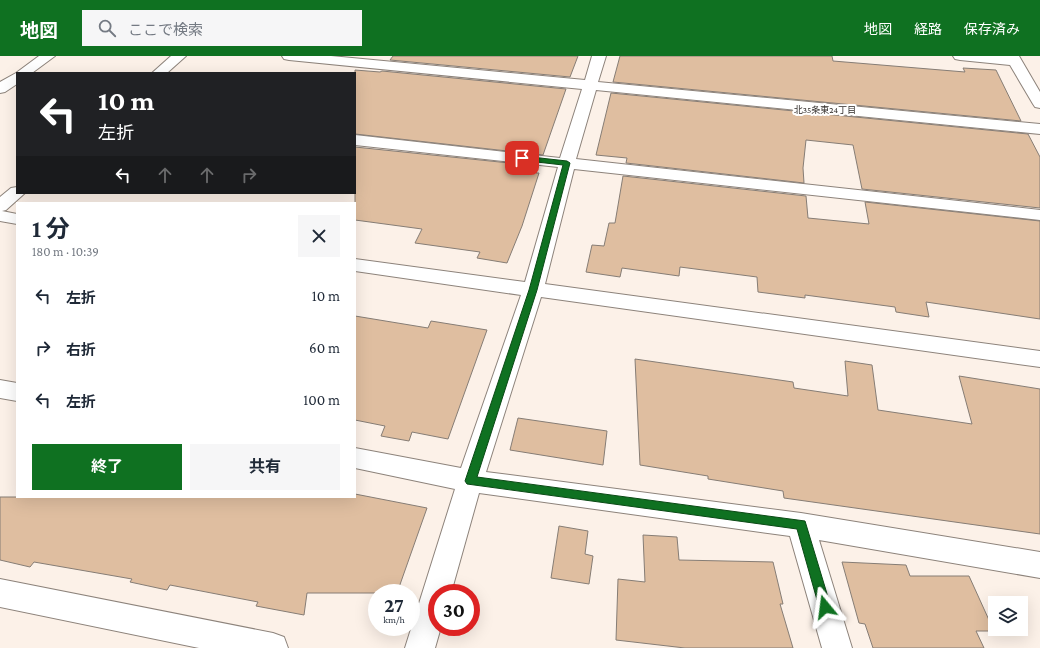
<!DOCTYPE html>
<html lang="ja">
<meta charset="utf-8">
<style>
:root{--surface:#fff;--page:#f6f6f7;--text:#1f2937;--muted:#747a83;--accent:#0f7121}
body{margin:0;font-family:"Crimson Pro","Noto Sans JP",serif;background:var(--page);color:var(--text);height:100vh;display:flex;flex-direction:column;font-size:15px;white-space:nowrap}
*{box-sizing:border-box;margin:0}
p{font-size:13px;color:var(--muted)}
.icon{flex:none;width:22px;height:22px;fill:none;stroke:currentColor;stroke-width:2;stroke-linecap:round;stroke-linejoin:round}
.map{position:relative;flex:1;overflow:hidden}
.panel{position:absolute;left:16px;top:146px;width:340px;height:296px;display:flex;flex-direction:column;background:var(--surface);border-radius:0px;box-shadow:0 4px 16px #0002}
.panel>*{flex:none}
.guide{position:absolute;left:16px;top:16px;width:340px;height:122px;border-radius:0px;box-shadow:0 4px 16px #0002;background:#202124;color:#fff;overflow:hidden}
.buttons{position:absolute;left:988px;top:540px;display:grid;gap:8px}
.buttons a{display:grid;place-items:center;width:40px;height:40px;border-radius:0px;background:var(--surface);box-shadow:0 4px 16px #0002;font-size:20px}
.speed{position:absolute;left:368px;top:528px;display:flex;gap:8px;font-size:20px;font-weight:700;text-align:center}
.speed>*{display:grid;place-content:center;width:52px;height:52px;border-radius:50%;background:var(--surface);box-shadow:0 4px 16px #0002;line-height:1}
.speed small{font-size:10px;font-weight:400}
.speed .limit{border:6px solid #d22;background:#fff;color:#111}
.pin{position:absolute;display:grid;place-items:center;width:34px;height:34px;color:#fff;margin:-17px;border-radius:8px;box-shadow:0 2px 6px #0006}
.me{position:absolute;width:44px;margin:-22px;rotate:344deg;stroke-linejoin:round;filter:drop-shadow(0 0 3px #0008)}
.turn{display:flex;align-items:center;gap:14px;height:84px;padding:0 16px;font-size:18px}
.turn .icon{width:52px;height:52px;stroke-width:2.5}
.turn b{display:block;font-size:28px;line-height:34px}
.lanes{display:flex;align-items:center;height:38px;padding:0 16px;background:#0003;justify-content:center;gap:20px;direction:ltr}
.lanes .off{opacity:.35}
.round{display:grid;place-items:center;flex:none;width:42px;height:42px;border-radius:0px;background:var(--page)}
.head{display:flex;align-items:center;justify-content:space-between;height:68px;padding:0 16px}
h1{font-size:24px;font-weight:700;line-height:30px}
.button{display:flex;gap:8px;margin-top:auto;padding:8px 16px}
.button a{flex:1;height:46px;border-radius:0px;background:var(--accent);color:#fff;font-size:16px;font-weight:700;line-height:46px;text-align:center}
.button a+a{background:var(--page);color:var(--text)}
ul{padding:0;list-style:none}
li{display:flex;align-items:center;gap:12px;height:52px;padding:0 16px}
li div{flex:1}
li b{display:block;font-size:15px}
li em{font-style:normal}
header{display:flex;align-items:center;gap:24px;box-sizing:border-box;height:56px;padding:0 20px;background:var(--accent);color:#fff}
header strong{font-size:19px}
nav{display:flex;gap:22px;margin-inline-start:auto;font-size:14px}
.search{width:280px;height:36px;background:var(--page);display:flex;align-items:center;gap:10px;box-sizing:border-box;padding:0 14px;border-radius:0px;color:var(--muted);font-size:15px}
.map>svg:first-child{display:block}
</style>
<header>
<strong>地図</strong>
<div class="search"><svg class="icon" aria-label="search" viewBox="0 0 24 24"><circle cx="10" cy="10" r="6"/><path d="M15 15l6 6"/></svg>ここで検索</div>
<nav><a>地図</a><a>経路</a><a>保存済み</a></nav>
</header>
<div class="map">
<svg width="1040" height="592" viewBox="0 0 1040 592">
<rect width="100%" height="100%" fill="#fcf1e8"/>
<g fill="#dfbea0" stroke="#867d75">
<polygon points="393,0 578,0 570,21 390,4"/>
<polygon points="620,0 832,0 833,5 965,16 963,12 996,14 1021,65 613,26"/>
<polygon points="355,14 380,16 382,15 566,33 543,99 355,78"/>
<polygon points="611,37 1028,78 1040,101 1040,152 862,133 853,89 806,84 803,112 804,127 626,107 627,102 596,99"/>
<polygon points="355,91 538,110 536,117 539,117 522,170 507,207 477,202 480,196 415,187 422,173 355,164"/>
<polygon points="623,120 806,140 808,162 869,168 865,146 1040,165 1040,263 926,246 929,261 896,256 895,251 805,239 805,242 758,236 757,221 680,211 679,220 622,212 620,221 586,216 592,189 604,190 609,167 615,167"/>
<polygon points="355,260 428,272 431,265 487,274 448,383 412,376 409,385 381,380 385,370 355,364"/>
<polygon points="635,303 793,326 794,332 848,340 845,305 872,309 878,354 972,368 959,320 1040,333 1040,478 784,442 783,435 708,423 708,420 640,409"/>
<polygon points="518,362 607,375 603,409 510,394"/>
<polygon points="355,438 427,452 397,537 307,537 304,559 256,550 258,546 170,529 167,534 130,526 132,523 34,506 30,511 0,504 0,441 355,441"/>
<polygon points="559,470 588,475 585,498 593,500 589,528 551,522"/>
<polygon points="643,479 677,481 679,504 773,506 783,548 780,548 793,592 685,592 616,584 618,523 645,526"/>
<polygon points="842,506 906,509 910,520 969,520 994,575 976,575 984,592 873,592 865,568 859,567"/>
</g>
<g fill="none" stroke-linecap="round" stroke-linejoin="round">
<g stroke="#8d837b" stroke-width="2">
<g id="street">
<polygon points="39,0 55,0 32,17 17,17 17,28 5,36 0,37 0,26 16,17"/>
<polygon points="171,0 186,0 167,17 152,17"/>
<polygon points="282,0 331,0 585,24 592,0 606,0 598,26 1040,68 1040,78 596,34 576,103 1040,154 1040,164 574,113 545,228 1040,295 1040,311 541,241 486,416 801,457 1040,496 1040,522 819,484 852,592 822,592 790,480 479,437 451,537 437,537 437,571 441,571 435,592 405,592 455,433 355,412 355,392 461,412 521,239 355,215 355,203 525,226 558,111 355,89 355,79 560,102 582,33 289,4 284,3"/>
<polygon points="953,0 1019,0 1040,36 1040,52 1035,51 1033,48 1010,9 960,4 955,3"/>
<polygon points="17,131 17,137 25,137 6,154 2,155 17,158 17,168 0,165 0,141 11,132"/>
<polygon points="0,324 17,327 17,345 0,342"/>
<polygon points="0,523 273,577 284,581 288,592 199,592 0,551"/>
</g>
</g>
<use href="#street" fill="#fff" fill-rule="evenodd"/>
</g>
<polygon fill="#0f7121" stroke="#0a4915" points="522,100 567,105 570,107 537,234 477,421 805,465 831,551 829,555 825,557 821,555 819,551 797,473 467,428 465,425 529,234 563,109 519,104 519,101"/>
<g text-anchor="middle" stroke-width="4" stroke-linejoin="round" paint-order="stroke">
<g font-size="9" fill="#2e2a27" stroke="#fff">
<text x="825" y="57">北35条東24丁目</text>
</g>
</g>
</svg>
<div class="buttons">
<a><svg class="icon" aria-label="layers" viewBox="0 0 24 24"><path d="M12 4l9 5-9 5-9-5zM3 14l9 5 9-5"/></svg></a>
</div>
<div class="speed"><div>27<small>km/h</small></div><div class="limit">30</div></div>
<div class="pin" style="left:522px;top:102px;background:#d93025"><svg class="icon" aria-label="arrive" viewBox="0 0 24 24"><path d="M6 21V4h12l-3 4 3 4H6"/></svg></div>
<svg class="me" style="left:825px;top:551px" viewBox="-20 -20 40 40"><path d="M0-17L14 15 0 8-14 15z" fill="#0f7121" stroke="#fff" stroke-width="4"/></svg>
<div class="guide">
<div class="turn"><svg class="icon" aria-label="left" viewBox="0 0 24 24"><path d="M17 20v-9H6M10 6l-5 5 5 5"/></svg><div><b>10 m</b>左折</div></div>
<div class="lanes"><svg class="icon" aria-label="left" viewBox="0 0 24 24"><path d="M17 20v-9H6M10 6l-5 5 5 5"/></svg><svg class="icon off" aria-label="ahead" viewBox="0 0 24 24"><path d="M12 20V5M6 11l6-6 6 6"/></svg><svg class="icon off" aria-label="ahead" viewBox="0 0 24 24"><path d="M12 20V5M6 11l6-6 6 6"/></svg><svg class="icon off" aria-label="right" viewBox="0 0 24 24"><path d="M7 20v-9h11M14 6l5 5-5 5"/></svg></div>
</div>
<section class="panel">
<div class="head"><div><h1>1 分</h1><p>180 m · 10:39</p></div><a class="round"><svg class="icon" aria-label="close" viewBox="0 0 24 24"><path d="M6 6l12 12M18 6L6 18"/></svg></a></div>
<ul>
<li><svg class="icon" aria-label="left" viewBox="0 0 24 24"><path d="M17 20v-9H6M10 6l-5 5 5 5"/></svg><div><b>左折</b></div><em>10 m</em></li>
<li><svg class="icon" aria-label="right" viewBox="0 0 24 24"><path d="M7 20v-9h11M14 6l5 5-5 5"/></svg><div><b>右折</b></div><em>60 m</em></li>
<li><svg class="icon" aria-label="left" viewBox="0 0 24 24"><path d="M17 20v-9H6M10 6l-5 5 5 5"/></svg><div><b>左折</b></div><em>100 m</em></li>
</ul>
<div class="button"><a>終了</a><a>共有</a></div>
</section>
</div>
